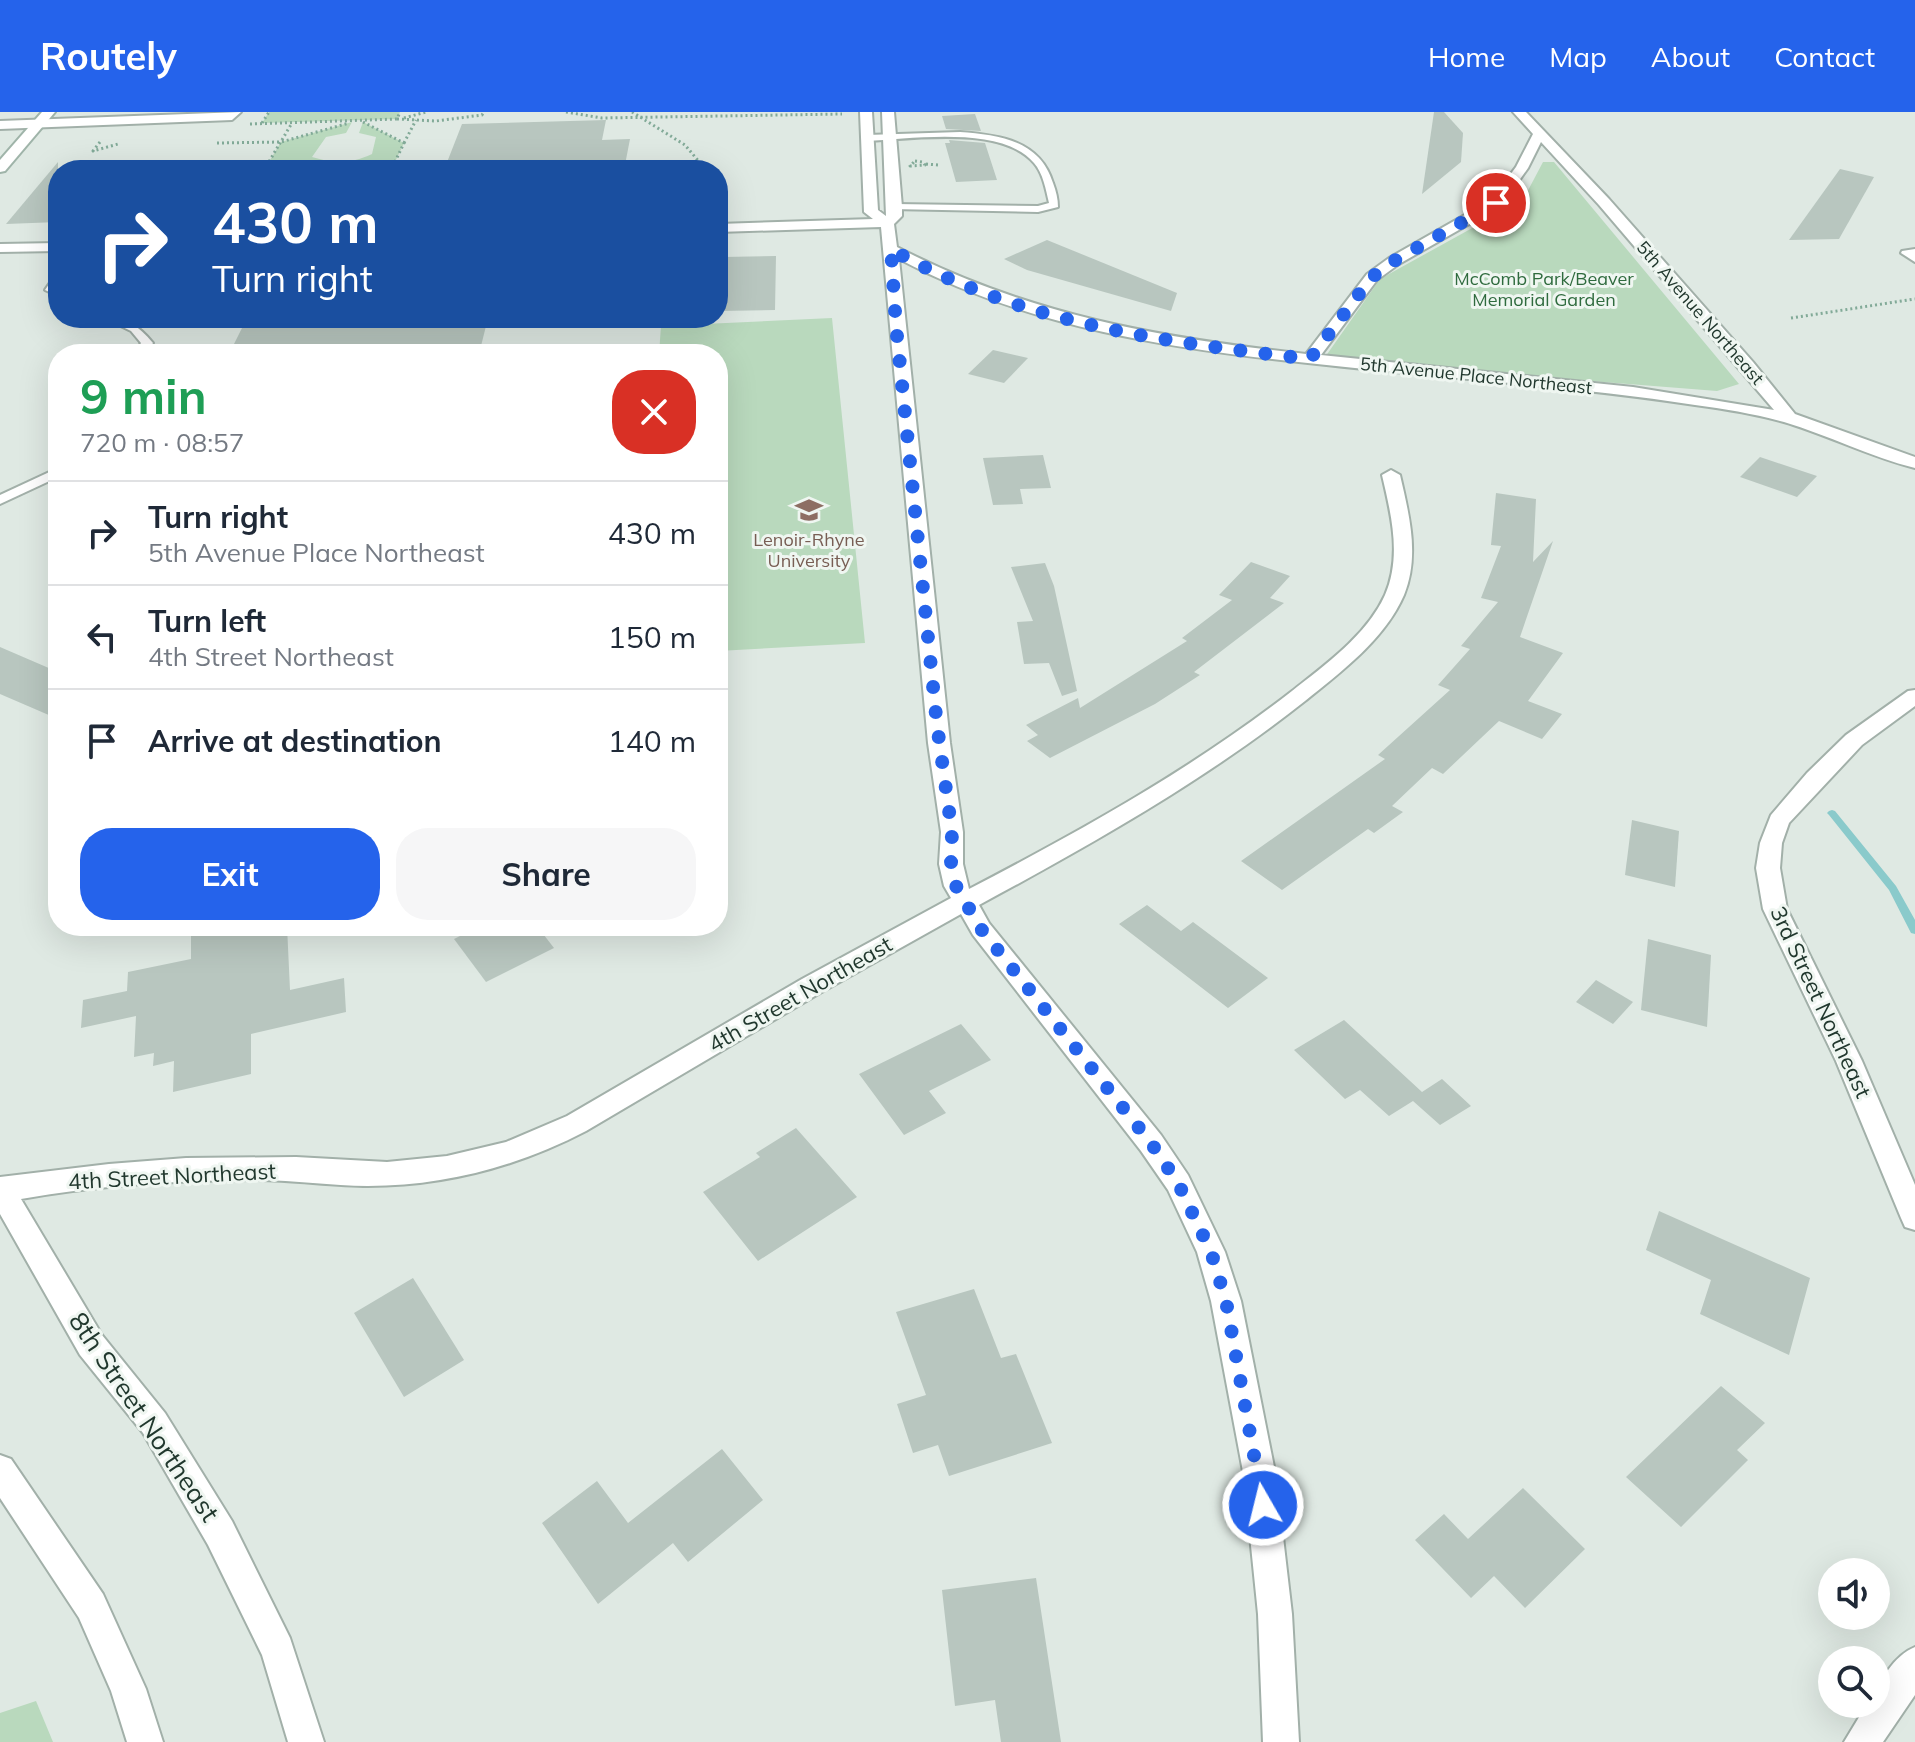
<!DOCTYPE html>
<meta charset="utf-8">
<style>
:root{--surface:#fff;--page:#f6f6f7;--text:#1f2937;--muted:#747a83;--line:#e0e1e3;--accent:#2563eb}
body{margin:0;font-family:Mulish,sans-serif;background:var(--page);color:var(--text);height:100vh;display:flex;flex-direction:column;font-size:30px;white-space:nowrap}
*{box-sizing:border-box;margin:0}
p{font-size:26px;color:var(--muted)}
.icon{flex:none;width:44px;height:44px;fill:none;stroke:currentColor;stroke-width:2;stroke-linecap:round;stroke-linejoin:round}
.map{position:relative;flex:1;overflow:hidden}
.drawer{position:absolute;left:48px;top:232px;width:680px;height:592px;display:flex;flex-direction:column;background:var(--surface);border-radius:32px;box-shadow:0 8px 32px #0002}
.drawer>*{flex:none}
.banner{position:absolute;left:48px;top:48px;width:680px;height:168px;border-radius:32px;box-shadow:0 8px 32px #0002;background:#1a4fa0;color:#fff;overflow:hidden}
.fabs{position:absolute;left:1818px;top:1446px;display:grid;gap:16px}
.fabs a{display:grid;place-items:center;width:72px;height:72px;border-radius:50%;background:var(--surface);box-shadow:0 8px 32px #0002;font-size:40px}
.pin{position:absolute;display:grid;place-items:center;width:68px;height:68px;color:#fff;margin:-34px;border:4px solid #fff;border-radius:50%;box-shadow:0 2px 8px #0007}
.me{position:absolute;width:88px;margin:-44px;rotate:352deg;stroke-linejoin:round;filter:drop-shadow(0 0 6px #0008)}
.turn{display:flex;align-items:center;gap:28px;height:168px;padding:0 32px;font-size:36px}
.turn .icon{width:104px;height:104px;stroke-width:2.5}
.turn b{display:block;font-size:56px;line-height:68px}
.round{display:grid;place-items:center;flex:none;width:84px;height:84px;border-radius:32px;background:var(--page)}
.headline{display:flex;align-items:center;justify-content:space-between;height:136px;padding:0 32px}
h1{font-size:48px;font-weight:700;line-height:60px;color:#1e9e55}
.button{display:flex;gap:16px;margin-top:auto;padding:16px 32px}
.button a{flex:1;height:92px;border-radius:32px;background:var(--accent);color:#fff;font-size:32px;font-weight:700;line-height:92px;text-align:center}
.button a+a{background:var(--page);color:var(--text)}
ul{padding:0;list-style:none}
li{display:flex;align-items:center;gap:24px;height:104px;padding:0 32px;border-top:2px solid var(--line)}
li div{flex:1}
li b{display:block;font-size:30px}
li em{font-style:normal}
header{display:flex;align-items:center;gap:48px;box-sizing:border-box;height:112px;padding:0 40px;background:var(--accent);color:#fff}
header strong{font-size:38px}
nav{display:flex;gap:44px;margin-inline-start:auto;font-size:28px}
.map>svg:first-child{display:block}
</style>
<header>
<strong>Routely</strong>
<nav><a>Home</a><a>Map</a><a>About</a><a>Contact</a></nav>
</header>
<div class="map">
<svg width="1915" height="1630" viewBox="0 0 1915 1630">
<rect width="100%" height="100%" fill="#dfe9e3"/>
<g fill="#b9d9bd">
<polygon points="269,0 400,0 397,7 262,11"/>
<path d="M352 10 346 21 326 25 312 45C335 52 350 52 372 42L376 25 359 21 363 10 404 31 391 58H264L281 30Z"/>
<polygon points="1543,50 1554,50 1739,272 1717,279 1323,248 1380,167 1523,88"/>
<polygon points="832,206 865,531 718,539 718,242 659,242 661,214"/>
<polygon points="36,1589 53,1630 0,1630 0,1601"/>
</g>
<g fill="none" stroke-linecap="round" stroke-linejoin="round">
<polygon fill="#8acacb" fill-rule="evenodd" points="1832,698 1835,699 1896,774 1915,808 1915,822 1911,821 1889,778 1829,703 1827,701 1829,699"/>
</g>
<g fill="#b8c6bf">
<polygon points="1434,0 1444,0 1463,21 1461,50 1422,82"/>
<polygon points="975,2 981,19 946,17 942,4"/>
<polygon points="606,8 602,28 630,27 624,58 444,58 462,12"/>
<polygon points="949,28 985,31 997,68 956,70 945,31 950,31"/>
<polygon points="58,50 58,110 6,112"/>
<polygon points="1840,57 1874,65 1839,127 1789,128"/>
<polygon points="1047,128 1177,181 1171,199 1027,158 1004,147"/>
<polygon points="776,144 775,198 718,199 718,150 723,150 723,145"/>
<polygon points="247,206 488,206 479,242 322,242 321,235 231,238"/>
<polygon points="993,238 1028,246 1004,271 968,262"/>
<polygon points="1043,343 1051,376 1020,377 1023,392 993,393 983,346"/>
<polygon points="1760,345 1817,364 1797,385 1740,365"/>
<polygon points="1496,381 1536,387 1533,450 1553,429 1520,525 1563,541 1528,589 1562,602 1542,627 1499,609 1443,662 1432,656 1392,694 1403,700 1374,721 1368,717 1282,778 1241,749 1385,647 1378,643 1450,578 1438,573 1470,537 1461,534 1498,490 1481,486 1501,434 1491,433"/>
<polygon points="1251,450 1290,464 1270,486 1284,491 1194,560 1200,563 1155,592 1050,646 1027,629 1038,623 1026,613 1078,586 1080,596 1187,529 1182,526 1232,488 1219,483"/>
<polygon points="1045,451 1054,474 1077,579 1062,584 1049,551 1024,552 1017,510 1033,509 1011,455"/>
<polygon points="0,535 58,560 58,607 0,582"/>
<polygon points="1632,708 1679,719 1675,775 1625,763"/>
<polygon points="1147,793 1181,819 1193,810 1268,866 1228,896 1119,812"/>
<polygon points="219,814 287,814 290,878 344,866 346,900 251,922 251,962 173,980 174,949 153,954 154,941 134,945 136,904 81,916 83,888 127,879 128,860 191,847 191,820"/>
<polygon points="480,814 537,814 554,836 486,870 454,827"/>
<polygon points="1648,827 1711,843 1707,915 1641,898"/>
<polygon points="1596,868 1633,890 1613,912 1576,890"/>
<polygon points="1344,908 1422,980 1442,967 1471,994 1440,1013 1413,989 1389,1004 1360,978 1345,987 1294,938"/>
<polygon points="961,912 991,948 929,979 946,1001 904,1023 859,962"/>
<polygon points="796,1016 857,1085 758,1149 703,1080 760,1045 756,1041"/>
<polygon points="1659,1099 1810,1166 1789,1243 1700,1202 1711,1168 1646,1138"/>
<polygon points="413,1166 464,1248 404,1285 354,1201"/>
<polygon points="974,1177 1001,1246 1016,1242 1052,1331 949,1364 938,1333 913,1341 897,1292 926,1283 896,1200"/>
<polygon points="1721,1274 1765,1311 1737,1338 1748,1348 1681,1415 1626,1365"/>
<polygon points="722,1337 763,1388 688,1450 673,1431 598,1492 542,1411 597,1369 628,1411"/>
<polygon points="1523,1376 1585,1437 1525,1496 1494,1464 1471,1486 1415,1428 1444,1402 1468,1427"/>
<polygon points="1036,1466 1061,1630 1001,1630 995,1588 955,1594 942,1478"/>
</g>
<g fill="none" stroke-linecap="round" stroke-linejoin="round">
<g stroke="#a2b0a9" stroke-width="4">
<g id="lane">
<path d="M960 20C999 23 1040 28 1053 71 1056 79 1058 87 1058 95L1038 100 891 97 890 95 895 92 1038 94 1049 91C1046 78 1043 61 1034 51 1002 13 912 27 867 29L862 26 867 23Z"/>
<polygon points="1915,137 1915,150 1901,141 1902,139"/>
<polygon points="58,164 58,184 45,178 54,165"/>
<path d="M104 206C127 206 139 214 153 231L146 242H134L141 231 131 219Z"/>
<polygon points="58,356 58,365 0,392 0,383"/>
</g>
</g>
<g stroke="#a2b0a9" stroke-width="4">
<g id="street">
<polygon points="241,0 232,8 0,17 0,9"/>
<path d="M860 0H872L878 98 886 104 882 0H894L902 95V104L894 112 897 135C1028 203 1160 226 1306 242L1367 162 1389 146 1491 88 1516 55 1533 22 1513 0H1526L1609 87 1753 250 1795 302 1915 345V356C1870 345 1828 323 1784 310 1755 302 1725 297 1695 293 1570 274 1443 266 1317 252 1173 237 1029 216 899 147L950 631 963 720V752L969 777C1082 718 1192 657 1292 579 1325 553 1367 523 1385 483 1402 444 1391 402 1382 363L1391 358 1400 363C1409 402 1420 444 1404 483 1385 527 1341 560 1305 589 1204 669 1092 732 979 793L989 811 1161 1023 1188 1063 1225 1140 1241 1189 1276 1365 1292 1502 1299 1630H1263L1258 1502 1244 1365 1211 1189 1197 1140 1168 1078 1141 1039 973 823 961 802 820 881 586 1019C519 1054 444 1074 368 1074 331 1074 295 1068 258 1068 179 1068 99 1073 21 1087L102 1223 165 1301 232 1409 290 1526 324 1630H288L262 1543 208 1433 143 1321 80 1243 0 1102V1065L109 1052 186 1046 296 1045 387 1050 447 1044 506 1030 567 1004 802 867 951 786 944 774 939 752 941 720 928 631 881 115 718 120V112L873 107 864 100ZM1541 30 1599 93 1774 298 1633 275 1321 243 1377 168 1399 152 1501 94 1528 56Z"/>
<polygon points="58,131 58,139 0,140 0,132"/>
<polygon points="1915,578 1915,594 1862,633 1789,711 1782,731 1780,756 1787,797 1862,949 1915,1073 1915,1118 1905,1115 1901,1106 1836,949 1763,797 1756,756 1760,731 1771,703 1807,661 1846,623 1908,579"/>
<polygon points="0,1343 11,1347 103,1482 146,1577 163,1630 127,1630 111,1579 79,1506 0,1386"/>
<path d="M1915 1535V1583L1883 1630H1844L1867 1592H1876C1876 1570 1895 1543 1915 1535Z"/>
</g>
</g>
<g stroke="#9fb4a9" stroke-width="4">
<polygon id="secondary" points="42,0 55,0 5,59 0,60 0,48"/>
</g>
<g stroke="#82aa98" stroke-width="3" stroke-dasharray="2 3" stroke-linecap="butt">
<polyline points="566,0 602,6 842,2"/>
<polyline points="632,0 685,33 706,58"/>
<polyline points="404,6 426,0"/>
<polyline points="397,7 436,9 482,3 484,0"/>
<polyline points="363,10 404,31 391,58"/>
<polyline points="262,11 269,0"/>
<polyline points="250,12 397,7 400,0"/>
<polyline points="100,30 93,39 118,32"/>
<polyline points="217,31 281,30 349,11"/>
<polyline points="404,31 416,8"/>
<polygon points="915,49 923,50 925,53 910,54"/>
<polyline points="926,52 939,53"/>
<polyline points="264,58 292,11"/>
<polyline points="1791,206 1915,187"/>
</g>
<use href="#lane" fill="#fff" fill-rule="evenodd"/>
<use href="#street" fill="#fff" fill-rule="evenodd"/>
<use href="#secondary" fill="#fff" fill-rule="evenodd"/>
</g>
<g fill="none" stroke-linecap="round" stroke-linejoin="round">
<path stroke="#2563eb" stroke-width="14" stroke-dasharray="0 25.2" d="M1263 1393 1226 1189 1211 1140 1178 1071 1151 1031 981 817 956 774 951 752 952 720 937 613 896 214 891 137C1019 212 1166 230 1310 247L1372 165 1394 149 1496 91"/>
</g>
<defs>
<g id="university-bare" transform="scale(2.16)"><path d="M0-5L7-2L0 1L-7-2ZM-4 1L0 2.5L4 1V4Q0 6-4 4Z" fill="#8d6e63" stroke="#eff6f1" stroke-width="2.5" paint-order="stroke"/></g>
</defs>
<g fill-rule="evenodd">
<use href="#university-bare" x="809" y="398"/>
</g>
<g text-anchor="middle" stroke-width="6" stroke-linejoin="round" paint-order="stroke">
<g font-size="18" fill="#2f6b3e" stroke="#eff6f1">
<text x="1544" y="173">McComb Park/Beaver<tspan x="1544" dy="21">Memorial Garden</tspan></text>
</g>
<g font-size="18" fill="#21382e" stroke="#eff6f1">
<text transform="translate(1700 201) rotate(49)" y="6">5th Avenue Northeast</text>
<text transform="translate(1476 264) rotate(6)" y="6">5th Avenue Place Northeast</text>
</g>
<g font-size="18" fill="#785e54" stroke="#eff6f1">
<text x="809" y="434">Lenoir-Rhyne<tspan x="809" dy="21">University</tspan></text>
</g>
<g font-size="22" fill="#21382e" stroke="#eff6f1">
<text transform="translate(800 882) rotate(-30)" y="8">4th Street Northeast</text>
<text transform="translate(1821 890) rotate(65)" y="8">3rd Street Northeast</text>
<text transform="translate(172 1064) rotate(-3)" y="8">4th Street Northeast</text>
</g>
<g font-size="26" fill="#21382e" stroke="#eff6f1">
<text transform="translate(144 1305) rotate(56)" y="9">8th Street Northeast</text>
</g>
</g>
</svg>
<div class="fabs">
<a><svg class="icon" aria-label="sound" viewBox="0 0 24 24"><path d="M4 9h4l5-4v14l-5-4H4zM17 9q2 3 0 6"/></svg></a>
<a><svg class="icon" aria-label="search" viewBox="0 0 24 24"><circle cx="10" cy="10" r="6"/><path d="M15 15l6 6"/></svg></a>
</div>
<div class="pin" style="left:1496px;top:91px;background:#d93025"><svg class="icon" aria-label="arrive" viewBox="0 0 24 24"><path d="M6 21V4h12l-3 4 3 4H6"/></svg></div>
<svg class="me" style="left:1263px;top:1393px" viewBox="-20 -20 40 40"><circle r="17" fill="#2563eb" stroke="#fff" stroke-width="3"/><path d="M0-11L8 9 0 5-8 9z" fill="#fff"/></svg>
<div class="banner">
<div class="turn"><svg class="icon" aria-label="right" viewBox="0 0 24 24"><path d="M7 20v-9h11M14 6l5 5-5 5"/></svg><div><b>430 m</b>Turn right</div></div>
</div>
<section class="drawer">
<div class="headline"><div><h1>9 min</h1><p>720 m · 08:57</p></div><a class="round" style="background:#d93025;color:#fff"><svg class="icon" aria-label="close" viewBox="0 0 24 24"><path d="M6 6l12 12M18 6L6 18"/></svg></a></div>
<ul>
<li><svg class="icon" aria-label="right" viewBox="0 0 24 24"><path d="M7 20v-9h11M14 6l5 5-5 5"/></svg><div><b>Turn right</b><p>5th Avenue Place Northeast</p></div><em>430 m</em></li>
<li><svg class="icon" aria-label="left" viewBox="0 0 24 24"><path d="M17 20v-9H6M10 6l-5 5 5 5"/></svg><div><b>Turn left</b><p>4th Street Northeast</p></div><em>150 m</em></li>
<li><svg class="icon" aria-label="arrive" viewBox="0 0 24 24"><path d="M6 21V4h12l-3 4 3 4H6"/></svg><div><b>Arrive at destination</b></div><em>140 m</em></li>
</ul>
<div class="button"><a>Exit</a><a>Share</a></div>
</section>
</div>
